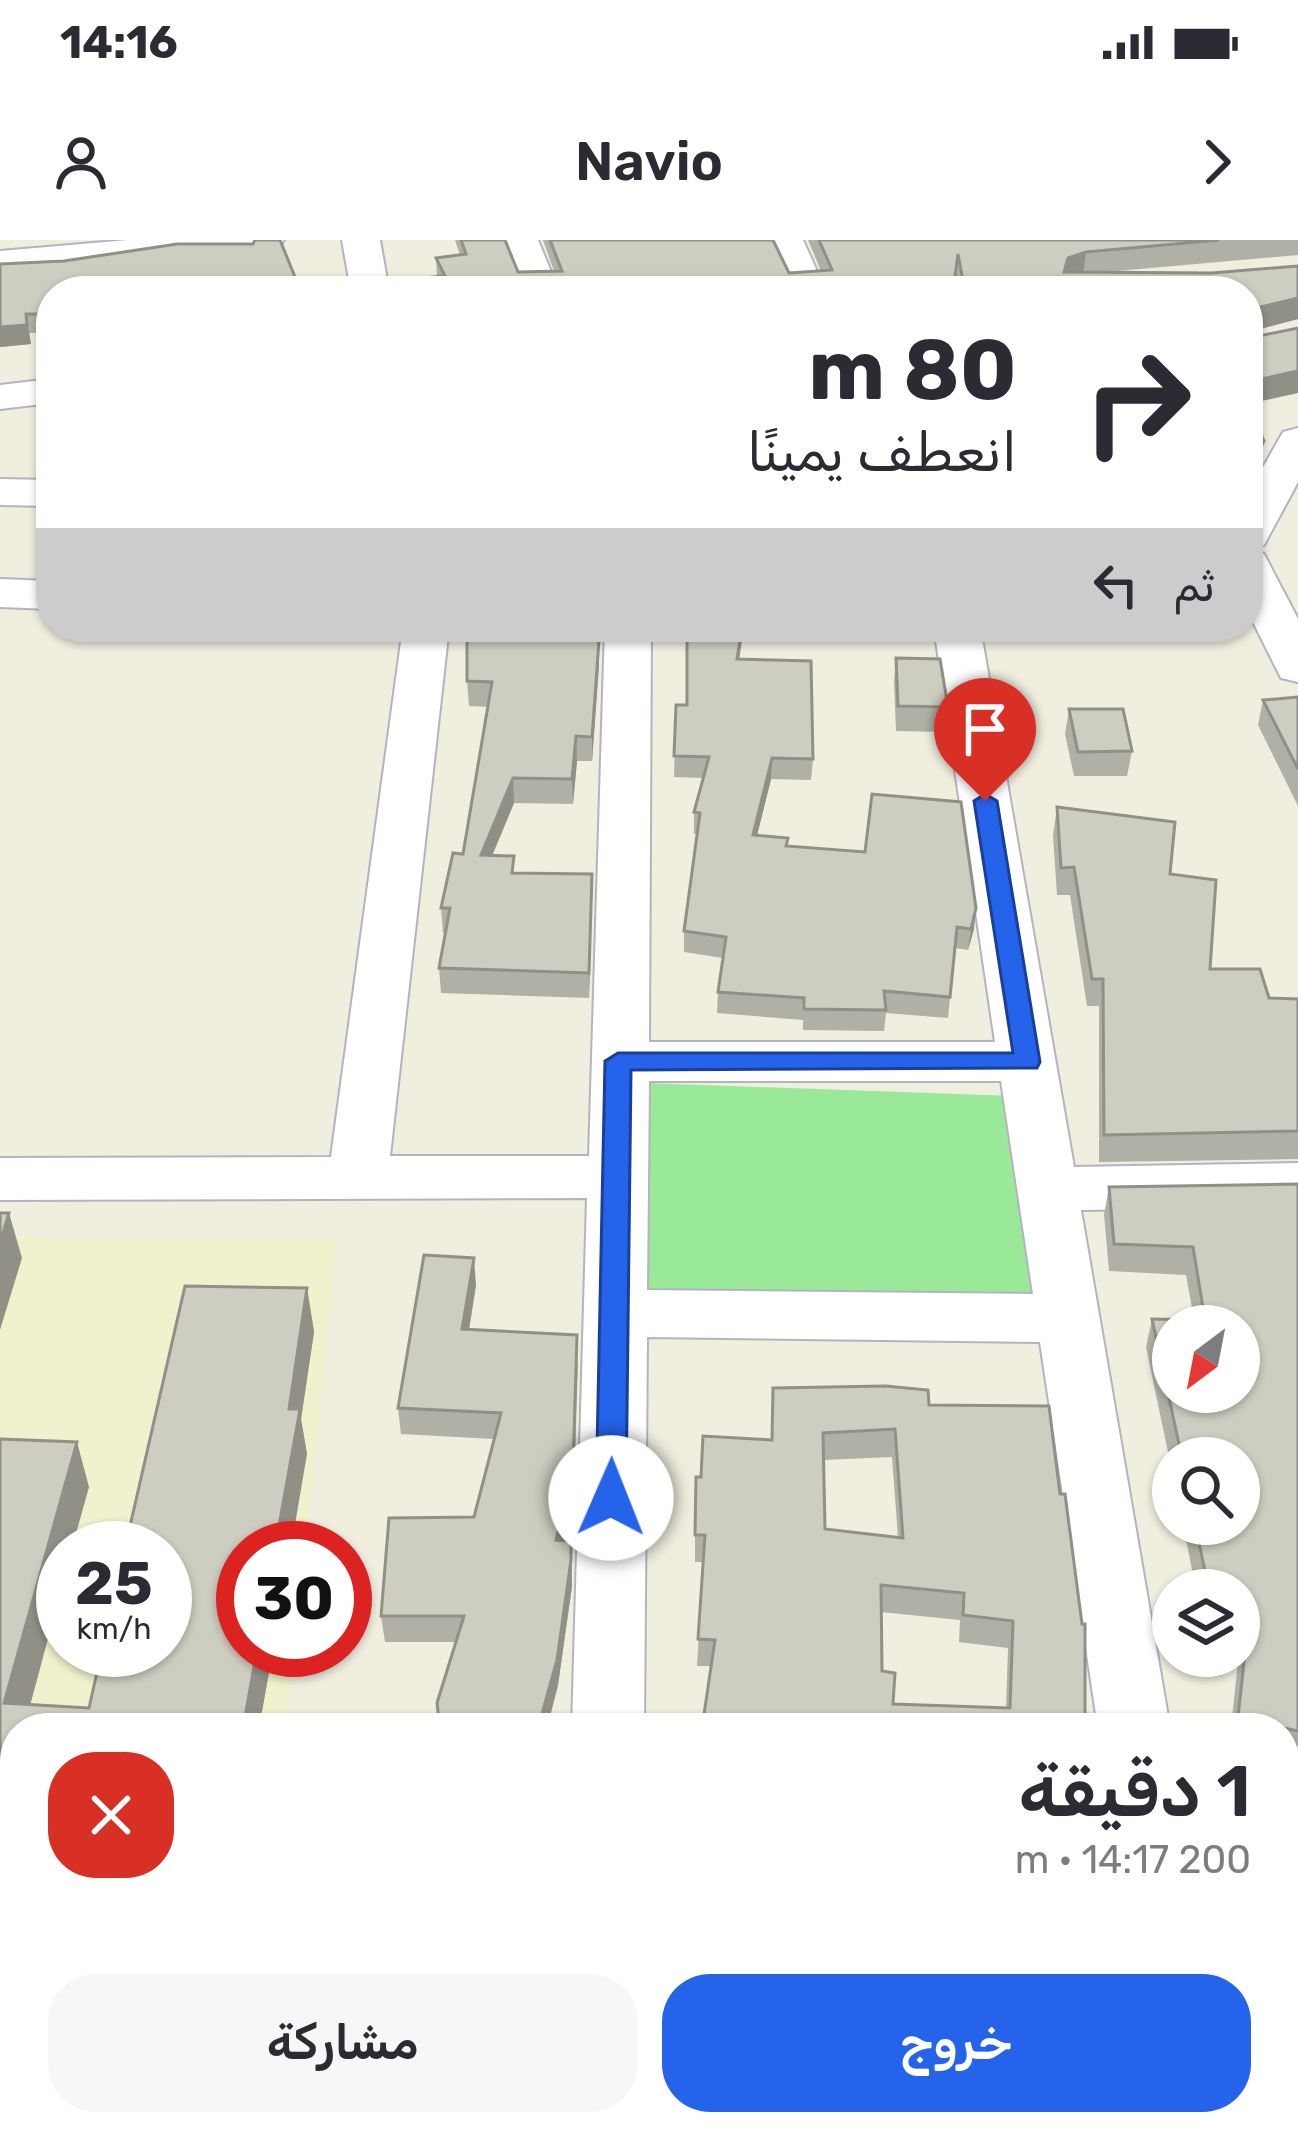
<!DOCTYPE html>
<html lang="ar">
<meta charset="utf-8">
<style>
:root{--surface:#fff;--page:#f7f7f7;--text:#2b2b33;--muted:#7c7c81;--accent:#2563eb}
body{margin:0;font-family:Rubik,"Noto Sans Arabic",sans-serif;background:var(--page);color:var(--text);direction:rtl;height:100vh;display:flex;flex-direction:column;font-size:45px;white-space:nowrap}
*{box-sizing:border-box;margin:0}
p{font-size:39px;color:var(--muted)}
.icon{flex:none;width:66px;height:66px;fill:none;stroke:currentColor;stroke-width:2;stroke-linecap:round;stroke-linejoin:round}
.map{position:relative;flex:1;overflow:hidden;direction:ltr}
.details{position:absolute;left:0px;top:1473px;width:1299px;height:423px;display:flex;flex-direction:column;background:var(--surface);border-radius:48px 48px 0 0;box-shadow:0 3px 9px #0004;direction:rtl}
.details>*{flex:none}
.banner{position:absolute;left:36px;top:36px;width:1227px;height:366px;border-radius:48px;box-shadow:0 3px 9px #0004;direction:rtl;background:#fff;color:var(--text);overflow:hidden}
.needle{width:78px;rotate:212deg}
.buttons{position:absolute;left:1152px;top:1065px;display:grid;gap:24px}
.buttons a{display:grid;place-items:center;width:108px;height:108px;border-radius:50%;background:var(--surface);box-shadow:0 3px 9px #0004;font-size:60px}
.speed{position:absolute;left:36px;top:1281px;display:flex;gap:24px;font-size:60px;font-weight:700;text-align:center}
.speed>*{display:grid;place-content:center;width:156px;height:156px;border-radius:50%;background:var(--surface);box-shadow:0 3px 9px #0004;line-height:1}
.speed small{font-size:30px;font-weight:400}
.speed .limit{border:18px solid #d22;background:#fff;color:#111}
.pin{position:absolute;display:grid;place-items:center;width:102px;height:102px;color:#fff;margin:-123px -51px;border-radius:50% 50% 50% 0;rotate:-45deg;box-shadow:0 0 12px #0007}
.pin .icon{rotate:45deg}
.me{position:absolute;width:132px;margin:-66px;rotate:1deg;stroke-linejoin:round;filter:drop-shadow(0 0 9px #0008)}
.turn{display:flex;align-items:center;gap:42px;height:252px;padding:0 48px;font-size:54px}
.turn .icon{width:156px;height:156px;stroke-width:2.5}
.turn b{display:block;font-size:84px;line-height:102px}
.then{display:flex;align-items:center;height:114px;padding:0 48px;background:#0003;gap:24px;font-size:45px}
.round{display:grid;place-items:center;flex:none;width:126px;height:126px;border-radius:48px;background:var(--page)}
.overview{display:flex;align-items:center;justify-content:space-between;height:204px;padding:0 48px}
h1{font-size:72px;font-weight:600;line-height:90px}
.action{display:flex;gap:24px;margin-top:auto;padding:24px 48px}
.action a{flex:1;height:138px;border-radius:48px;background:var(--accent);color:#fff;font-size:48px;font-weight:600;line-height:138px;text-align:center}
.action a+a{background:var(--page);color:var(--text)}
.status{display:flex;justify-content:space-between;align-items:center;height:84px;padding:0 60px;background:var(--surface);direction:ltr}
.status svg{height:33px;fill:currentColor}
header{display:flex;justify-content:space-between;align-items:center;height:156px;padding:0 48px;background:var(--surface);font-size:54px;font-weight:600}
.map>svg:first-child{display:block}
</style>
<div class="status"><b>14:16</b><svg viewBox="0 0 49 12"><path d="M0 12V9h3v3zM5 12V6h3v6zM10 12V3h3v9zM15 12V0h3v12zM26 1h20v11H26zM47 4h2v5h-2z"/></svg></div>
<header><svg class="icon" aria-label="forward" viewBox="0 0 24 24"><path d="M9 5l7 7-7 7"/></svg>Navio<svg class="icon" aria-label="person" viewBox="0 0 24 24"><circle cx="12" cy="8" r="4"/><path d="M4 21q1-7 8-7t8 7"/></svg></header>
<div class="map">
<svg width="1298" height="1895" viewBox="0 0 1298 1895">
<rect width="100%" height="100%" fill="#efeedf"/>
<path fill="#f1f1ce" fill-rule="evenodd" d="M0 997 337 999 305 1308H243V1410H294L285 1488H15V1881H244L242 1895H0ZM63 1308H165V1410H63Z"/>
<polygon fill="#99e998" points="646,843 1014,856 1046,1060 644,1053"/>
<g fill="none" stroke-linecap="round" stroke-linejoin="round">
<g stroke="#b4b3c1" stroke-width="4">
<g id="minor">
<polygon points="128,0 284,0 278,8 265,11 0,33 0,11"/>
<polygon points="342,0 380,0 389,51 351,51"/>
<polygon points="500,0 538,0 559,51 521,51"/>
<polygon points="765,0 803,0 826,51 788,51"/>
<polygon points="51,139 51,163 0,169 0,145"/>
<polygon points="1298,188 1298,242 1264,305 1248,309 1248,254 1283,192"/>
<polygon points="0,239 51,240 51,266 0,265"/>
<polygon points="1248,310 1264,314 1298,379 1298,442 1281,438 1248,372"/>
<polygon points="0,339 51,341 51,369 0,367"/>
<path d="M403 387H449L390 916H589L605 387H651L649 802H995L934 387H980L1074 927 1298 923V967L1081 970 1170 1488H1098L1040 1102 647 1097 644 1488H572L587 958 0 960V918L331 917ZM649 841H1001L1033 1054 647 1050Z"/>
<polygon points="1284,1708 1298,1709 1298,1783 1284,1782"/>
<rect x="562" y="1881" width="82" height="14"/>
<polygon points="1155,1881 1237,1881 1239,1895 1157,1895"/>
</g>
</g>
<use href="#minor" fill="#fff" fill-rule="evenodd"/>
</g>
<g fill="#b1b0a6" fill-rule="evenodd">
<polygon points="455,0 505,0 518,32 554,31 543,0 773,0 789,33 821,31 808,0 1298,0 1298,15 1106,32 1212,33 1298,26 1298,79 1249,92 1248,164 1248,51 959,51 956,36 433,50 432,37 437,37 436,18 460,15"/>
<polygon points="64,21 295,37 296,51 51,51 51,93 29,93 31,104 0,107"/>
<polygon points="1248,167 1264,201 1260,224 1256,232 1248,232"/>
<polygon points="599,400 599,425 592,521 577,521 573,564 514,563 492,615 515,633 592,634 589,758 441,753 439,728 445,693 443,693 441,668 463,614 488,467 469,466 467,441"/>
<polygon points="896,418 948,467 945,492 896,491 894,442"/>
<polygon points="739,419 813,519 811,540 771,539 757,595 787,606 974,689 968,710 955,708 948,778 886,773 884,791 803,790 803,780 717,773 718,752 723,718 684,712 684,691 697,594 694,594 694,572 703,538 674,537 676,465 687,465"/>
<polygon points="1298,457 1298,566 1258,485 1263,460"/>
<polygon points="1069,469 1132,511 1127,536 1074,536 1065,494"/>
<polygon points="1057,567 1170,634 1210,729 1269,758 1298,759 1298,919 1099,922 1099,766 1087,766 1070,655 1057,655 1053,595"/>
<polygon points="1298,944 1298,1504 1293,1517 1284,1515 1284,1488 1231,1488 1241,1393 1239,1393 1239,1350 1196,1350 1183,1284 1239,1284 1239,1218 1173,1218 1173,1236 1146,1107 1152,1079 1194,1079 1186,1035 1109,1031 1104,974 1109,947"/>
<polygon points="476,1045 469,1089 578,1122 574,1253 563,1301 572,1327 572,1346 558,1445 547,1488 440,1488 456,1402 385,1402 381,1376 474,1277 494,1199 401,1194 398,1168"/>
<polygon points="307,1048 314,1092 301,1179 307,1214 243,1410 273,1410 259,1488 15,1488 15,1577 0,1576 0,1199 89,1247 63,1308 63,1342 30,1465 89,1468"/>
<path d="M773 1148 929 1165 1085 1474 702 1488 711 1426H697L703 1322H695V1264L701 1237 771 1200ZM892 1217 898 1297 825 1289 824 1220ZM881 1372 960 1380 959 1402 1008 1408 1006 1468 893 1464 882 1431Z"/>
<rect x="0" y="1718" width="15" height="134"/>
<rect x="851" y="1881" width="308" height="14"/>
</g>
<g fill="#909087">
<polygon points="1086,12 1083,35 1064,32 1068,18"/>
<polygon points="295,37 296,51 235,51 234,45"/>
<polygon points="1298,58 1298,79 1248,92 1248,70"/>
<polygon points="26,74 31,104 0,107 0,87"/>
<polygon points="1298,131 1298,153 1248,164 1248,142"/>
<polygon points="1264,201 1260,224 1256,232 1260,208"/>
<polygon points="742,387 744,387 736,440 737,419"/>
<polygon points="599,400 599,425 592,521 592,497"/>
<polygon points="576,496 577,521 573,564 572,539"/>
<polygon points="772,518 771,539 752,616 753,595"/>
<polygon points="513,538 514,563 482,640 481,615"/>
<polygon points="592,634 592,659 589,758 589,733"/>
<polygon points="976,668 974,689 968,710 971,689"/>
<polygon points="9,973 22,1018 0,1090 0,1003"/>
<polygon points="474,1018 476,1045 465,1115 462,1089"/>
<polygon points="307,1048 314,1092 301,1179 307,1214 291,1308 275,1308 289,1169"/>
<polygon points="577,1095 574,1253 557,1326 556,1300"/>
<polygon points="77,1202 89,1247 72,1308 63,1308 63,1342 24,1488 4,1463"/>
<polygon points="571,1301 572,1346 558,1445 547,1488 538,1488"/>
<polygon points="257,1410 273,1410 259,1488 243,1488"/>
</g>
<g fill="#cecdc1" stroke="#909087" stroke-width="3" fill-rule="evenodd">
<polygon points="255,0 280,0 295,37 234,45 235,51 146,51 146,48 130,51 51,51 50,74 26,74 27,85 0,87 0,24 64,21 177,4 253,4"/>
<polygon points="461,0 505,0 518,32 562,31 550,0 773,0 789,33 832,30 819,0 1219,0 1086,12 1068,18 1064,32 1212,33 1298,26 1298,58 1248,70 1248,51 965,51 958,14 953,51 426,51 436,50 432,37 445,36 436,18 466,14"/>
<polygon points="1248,76 1249,98 1298,88 1298,131 1248,142"/>
<polygon points="1248,167 1264,201 1260,208 1248,209"/>
<polygon points="467,387 597,387 599,400 592,497 576,496 572,539 513,538 481,615 514,616 512,633 592,634 589,733 439,728 450,668 441,668 453,613 463,614 492,442 467,441"/>
<polygon points="687,387 742,387 737,419 811,421 813,519 772,518 753,595 788,598 786,606 865,612 872,554 961,562 976,668 971,689 957,687 950,757 884,751 886,770 804,769 804,758 718,752 726,697 684,691 700,573 694,572 709,517 674,516 676,465 687,465"/>
<polygon points="896,418 940,419 948,467 898,466"/>
<polygon points="1298,457 1298,529 1263,460"/>
<polygon points="1069,469 1123,469 1132,511 1078,512"/>
<polygon points="1057,567 1175,582 1170,634 1216,640 1210,729 1260,729 1269,758 1298,759 1298,891 1104,895 1103,739 1092,739 1074,627 1061,628"/>
<path d="M1298 944V1491L1238 1477 1250 1367H1239V1350H1209L1195 1284H1239V1218H1182L1152 1079 1205 1080 1193 1007 1114 1004 1109 947ZM1173 1086H1239V1152H1173Z"/>
<polygon points="0,973 9,973 0,1003"/>
<polygon points="424,1015 474,1018 462,1089 577,1095 573,1227 556,1300 571,1301 571,1320 557,1420 538,1488 440,1488 437,1463 464,1376 381,1376 389,1278 474,1277 501,1173 398,1168"/>
<polygon points="185,1046 307,1048 289,1169 300,1169 275,1308 243,1308 243,1410 257,1410 243,1488 15,1488 15,1536 0,1535 0,1199 77,1202 4,1463 89,1468 102,1410 165,1410 165,1308 125,1308"/>
<path d="M886 1146 928 1150 929 1165 1049 1166 1060 1254H1065L1082 1384H1085V1474L1095 1475 1097 1488H702L715 1400 698 1399 705 1295H695L696 1237H701L703 1196 772 1200 773 1148ZM895 1189 903 1298 825 1289 823 1193ZM881 1345 964 1353 963 1375 1013 1381 1010 1468 893 1464 895 1433 882 1431Z"/>
<rect x="0" y="1718" width="15" height="103"/>
<polygon points="337,1881 530,1881 529,1889 579,1895 334,1895"/>
<polygon points="855,1881 1159,1881 1159,1895 857,1895"/>
</g>
<polygon fill="#2563eb" stroke="#184099" stroke-width="3" points="985,554 997,561 1040,822 1037,828 631,830 626,1258 622,1266 611,1270 600,1266 596,1258 605,821 618,813 1013,813 974,561"/>
</svg>
<div class="buttons">
<a><svg class="needle" viewBox="-14 -14 28 28"><path d="M0-13l5 13h-10z" fill="#e53935"/><path d="M0 13l5-13h-10z" fill="#7c7c81"/></svg></a>
<a><svg class="icon" aria-label="search" viewBox="0 0 24 24"><circle cx="10" cy="10" r="6"/><path d="M15 15l6 6"/></svg></a>
<a><svg class="icon" aria-label="layers" viewBox="0 0 24 24"><path d="M12 4l9 5-9 5-9-5zM3 14l9 5 9-5"/></svg></a>
</div>
<div class="speed"><div>25<small>km/h</small></div><div class="limit">30</div></div>
<div class="pin" style="left:985px;top:561px;background:#d93025"><svg class="icon" aria-label="arrive" viewBox="0 0 24 24"><path d="M6 21V4h12l-3 4 3 4H6"/></svg></div>
<svg class="me" style="left:611px;top:1258px" viewBox="-20 -20 40 40"><circle r="19" fill="#fff"/><path d="M0-13L10 11 0 6-10 11z" fill="#2563eb"/></svg>
<div class="banner">
<div class="turn"><svg class="icon" aria-label="right" viewBox="0 0 24 24"><path d="M7 20v-9h11M14 6l5 5-5 5"/></svg><div><b>80 m</b>انعطف يمينًا</div></div>
<div class="then">ثم<svg class="icon" aria-label="left" viewBox="0 0 24 24"><path d="M17 20v-9H6M10 6l-5 5 5 5"/></svg></div>
</div>
<section class="details">
<div class="overview"><div><h1>1 دقيقة</h1><p>200 m · 14:17</p></div><a class="round" style="background:#d93025;color:#fff"><svg class="icon" aria-label="close" viewBox="0 0 24 24"><path d="M6 6l12 12M18 6L6 18"/></svg></a></div>
<div class="action"><a>خروج</a><a>مشاركة</a></div>
</section>
</div>
